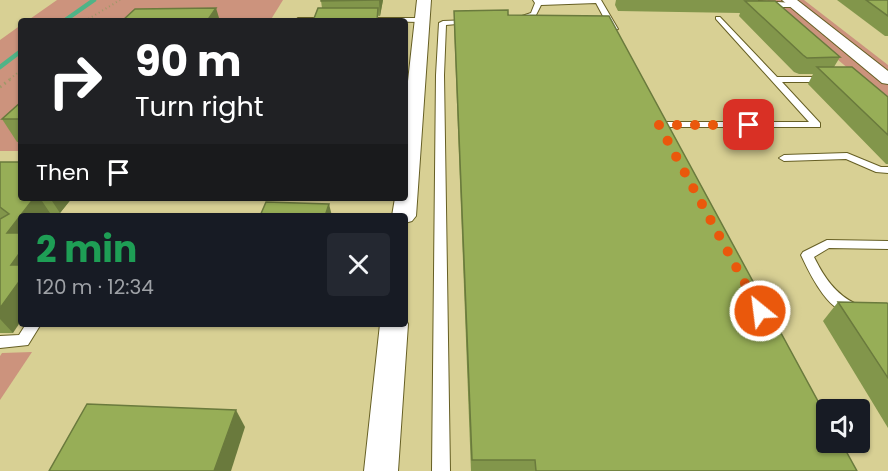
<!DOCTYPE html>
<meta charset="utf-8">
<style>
:root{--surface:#171b24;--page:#242831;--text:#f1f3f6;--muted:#9ea1a6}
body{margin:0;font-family:Poppins,sans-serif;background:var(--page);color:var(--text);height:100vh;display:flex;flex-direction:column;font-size:22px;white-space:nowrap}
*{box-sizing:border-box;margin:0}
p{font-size:20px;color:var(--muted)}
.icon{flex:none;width:33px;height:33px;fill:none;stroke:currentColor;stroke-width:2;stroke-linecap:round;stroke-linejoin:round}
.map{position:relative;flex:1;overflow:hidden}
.sheet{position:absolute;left:18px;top:213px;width:390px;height:114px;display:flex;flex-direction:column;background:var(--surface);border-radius:6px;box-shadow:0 2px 4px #0004}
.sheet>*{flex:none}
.hud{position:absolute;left:18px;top:18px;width:390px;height:183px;border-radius:6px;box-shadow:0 2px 4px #0004;background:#202124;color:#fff;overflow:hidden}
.tools{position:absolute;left:816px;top:399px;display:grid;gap:12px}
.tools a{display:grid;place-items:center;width:54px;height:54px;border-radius:6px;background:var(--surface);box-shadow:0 2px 4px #0004;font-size:30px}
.pin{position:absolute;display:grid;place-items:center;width:51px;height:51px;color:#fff;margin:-26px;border-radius:12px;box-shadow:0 3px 9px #0006}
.me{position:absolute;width:66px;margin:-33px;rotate:331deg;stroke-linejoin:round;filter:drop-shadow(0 0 4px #0008)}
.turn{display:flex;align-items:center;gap:21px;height:126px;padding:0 18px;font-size:27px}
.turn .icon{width:78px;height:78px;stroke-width:2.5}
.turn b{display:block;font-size:42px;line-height:51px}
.then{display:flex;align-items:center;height:57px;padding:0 18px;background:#0003;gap:12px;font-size:22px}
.round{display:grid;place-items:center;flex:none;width:63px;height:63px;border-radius:6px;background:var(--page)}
.head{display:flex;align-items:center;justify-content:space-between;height:102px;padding:0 18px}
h1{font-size:36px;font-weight:700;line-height:45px;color:#1e9e55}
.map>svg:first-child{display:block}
</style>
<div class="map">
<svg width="888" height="471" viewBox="0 0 888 471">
<rect width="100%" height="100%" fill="#d8d094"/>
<g fill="#cc937d">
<polygon points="57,0 283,0 270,21 27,21"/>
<polygon points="767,0 804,0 888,65 888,102"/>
<polygon points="21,25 21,151 0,151 0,40"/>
<polygon points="32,352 0,400 0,356 2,353"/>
</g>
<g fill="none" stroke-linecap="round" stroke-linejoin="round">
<g stroke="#4fb487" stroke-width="4.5">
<polyline points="64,21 94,0"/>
<polyline points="0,67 21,51"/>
</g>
<g stroke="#665f24" stroke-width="2">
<g id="lane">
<polygon points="533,0 601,0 618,29 611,31 596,3 541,5 536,15 513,21 513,19 531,13 535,3"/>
<polygon points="739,0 796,3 799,5 796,7 772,7"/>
<polygon points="716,17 720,17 777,77 829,77 830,79 826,82 782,82 820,123 820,127 656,127 654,125 659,122 809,122 716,19"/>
<polygon points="298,18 328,18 331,20 295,21"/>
<polygon points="364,18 422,18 425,20 422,22 361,21"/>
<polygon points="470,20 470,22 468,23 446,25 444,75 450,471 432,471 436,75 439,23 443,21"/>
<polygon points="847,153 881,167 888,167 888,173 876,172 846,159 784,161 779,158 784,155"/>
<path d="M827 240 888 241V249L829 248 814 257C824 277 835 294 856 304L858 308 856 312C831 320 809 272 801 255L803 252Z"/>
<polygon points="26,324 41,324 28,345 0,348 0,336 19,335"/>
</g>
</g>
<g stroke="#665f24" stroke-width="2">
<g id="street">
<polygon points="417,0 431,0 416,216 412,221 405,223 405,216 392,216 395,198 405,198 405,108"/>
<polygon points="782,0 797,0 888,71 888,84 882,83"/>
<polygon points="405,318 408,324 398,471 364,471 380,324 405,324"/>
</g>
</g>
<g stroke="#9f9868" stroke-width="2" stroke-dasharray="1 3" stroke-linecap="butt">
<polyline points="85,21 120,0"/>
<polyline points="10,79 21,70"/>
</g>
<polyline stroke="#9f9868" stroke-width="3" stroke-dasharray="1.5 4" stroke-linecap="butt" points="0,87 12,78"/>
<use href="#lane" fill="#fff" fill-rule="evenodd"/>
<use href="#street" fill="#fff" fill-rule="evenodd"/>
</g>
<g fill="#82964b">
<polygon points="383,0 380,16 322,8 321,1"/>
<polygon points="616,0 758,0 758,1 840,57 834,67 888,97 888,164 886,164 808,84 813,74 799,74 794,72 739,16 740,13 618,11 615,5"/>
<polygon points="837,0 888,0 888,36 885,36"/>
<polygon points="454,11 508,15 857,471 471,471 454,26"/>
<polygon points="21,102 21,142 17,142 2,119"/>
<polygon points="0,162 21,198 72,198 60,213 21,216 13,333 0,333"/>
<polygon points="838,302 888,304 888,428 823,321"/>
</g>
<g fill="#6a7a3d">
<polygon points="379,0 383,0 380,16"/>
<polygon points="216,8 220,21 207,21"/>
<polygon points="34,198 40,198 50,213 48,216 21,216 21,278 11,265 7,233"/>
<polygon points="50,198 72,198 60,213"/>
<polygon points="329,204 332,216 325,216"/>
<polygon points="21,279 21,321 13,333 0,319 0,308"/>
<polygon points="236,410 245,427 231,471 214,471"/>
</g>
<g fill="#97ae57" stroke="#6a7a3d" stroke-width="1.5">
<polygon points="321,0 379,0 321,1"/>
<polygon points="866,0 888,0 888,16"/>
<polygon points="745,1 775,1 840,57 807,58 803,55"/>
<polygon points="216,8 207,21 122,21 135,9"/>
<polygon points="318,8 378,8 377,21 313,21"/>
<polygon points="508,10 508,15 609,16 826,416 826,442 841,442 857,471 536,471 535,460 472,460 454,11"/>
<polygon points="817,67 852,67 888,97 888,135"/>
<polygon points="21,102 21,119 2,119"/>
<polygon points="0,162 21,162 21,198 34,198 7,233 21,233 21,251 11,265 21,265 21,279 0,308 0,219 9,214 0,207"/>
<polygon points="266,202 329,204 325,216 260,216"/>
<polygon points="838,302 887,303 888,304 888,378"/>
<polygon points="87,404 236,410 214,471 49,471"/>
</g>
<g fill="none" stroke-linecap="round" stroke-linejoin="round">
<polyline stroke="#ea580c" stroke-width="10" stroke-dasharray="0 18" points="749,125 659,125 760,311"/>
</g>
</svg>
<div class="tools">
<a><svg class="icon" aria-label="sound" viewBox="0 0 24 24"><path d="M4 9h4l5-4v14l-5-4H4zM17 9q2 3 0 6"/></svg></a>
</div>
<div class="pin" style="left:749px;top:125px;background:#d93025"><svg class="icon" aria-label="arrive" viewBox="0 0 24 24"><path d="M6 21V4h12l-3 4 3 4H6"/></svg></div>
<svg class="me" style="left:760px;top:311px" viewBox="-20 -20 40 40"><circle r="17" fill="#ea580c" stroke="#fff" stroke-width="3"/><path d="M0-11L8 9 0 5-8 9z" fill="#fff"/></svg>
<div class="hud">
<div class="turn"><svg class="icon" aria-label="right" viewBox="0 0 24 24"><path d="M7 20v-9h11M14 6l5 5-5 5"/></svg><div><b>90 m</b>Turn right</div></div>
<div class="then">Then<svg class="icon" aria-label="arrive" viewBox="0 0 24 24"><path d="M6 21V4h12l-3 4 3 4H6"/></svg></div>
</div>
<section class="sheet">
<div class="head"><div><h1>2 min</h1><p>120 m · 12:34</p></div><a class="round"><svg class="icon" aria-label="close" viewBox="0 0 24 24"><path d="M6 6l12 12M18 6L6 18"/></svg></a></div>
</section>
</div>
